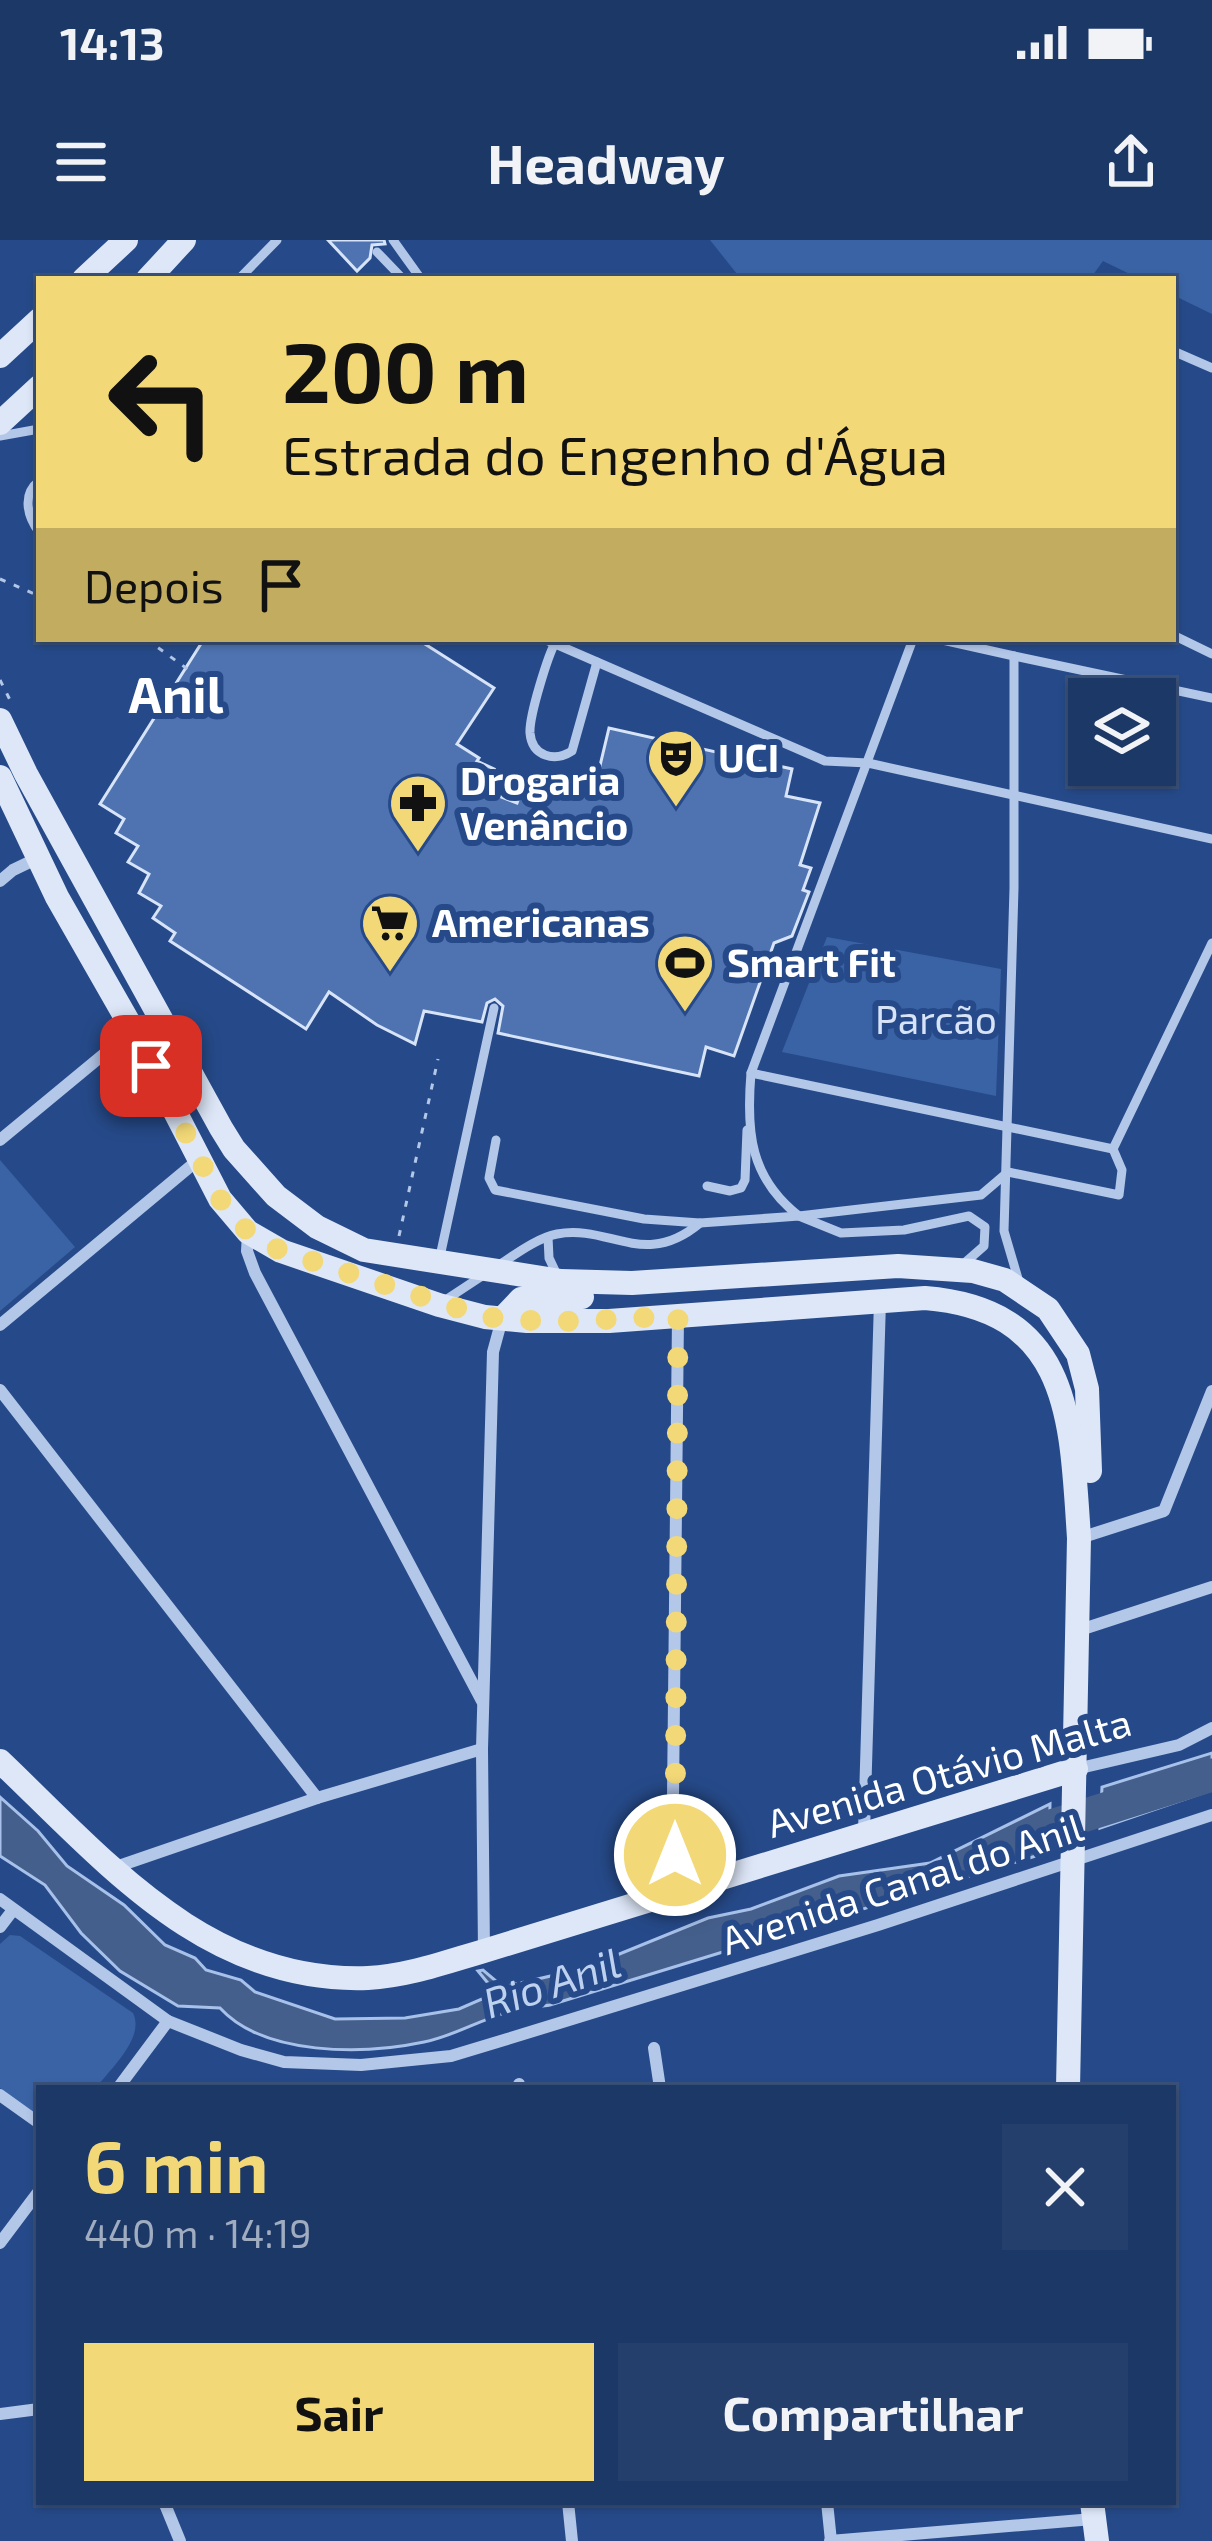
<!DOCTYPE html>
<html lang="pt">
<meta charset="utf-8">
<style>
:root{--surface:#1c3867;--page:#253f6d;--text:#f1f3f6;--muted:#a0acc0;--line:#3a527b;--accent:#f2d877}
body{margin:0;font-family:"Exo 2",sans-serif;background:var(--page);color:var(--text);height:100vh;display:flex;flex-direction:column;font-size:45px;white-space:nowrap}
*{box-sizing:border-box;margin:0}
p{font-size:39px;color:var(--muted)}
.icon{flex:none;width:66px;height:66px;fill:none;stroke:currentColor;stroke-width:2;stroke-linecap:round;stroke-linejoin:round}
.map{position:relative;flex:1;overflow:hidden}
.details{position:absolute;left:36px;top:1845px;width:1140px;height:420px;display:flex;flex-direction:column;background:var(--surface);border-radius:0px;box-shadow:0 3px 9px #0004,0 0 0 3px var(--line)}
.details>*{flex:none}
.banner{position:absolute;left:36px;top:36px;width:1140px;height:366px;border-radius:0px;box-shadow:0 3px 9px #0004,0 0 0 3px var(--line);background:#f2d877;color:#111;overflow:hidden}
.tools{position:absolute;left:1068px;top:438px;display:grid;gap:24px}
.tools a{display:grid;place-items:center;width:108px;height:108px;border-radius:0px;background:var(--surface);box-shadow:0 3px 9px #0004,0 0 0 3px var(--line);font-size:60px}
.pin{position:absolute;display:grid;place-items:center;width:102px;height:102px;color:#fff;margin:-51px;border-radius:24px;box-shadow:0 6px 18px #0006}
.me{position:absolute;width:132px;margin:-66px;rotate:0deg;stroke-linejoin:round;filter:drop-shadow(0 0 9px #0008)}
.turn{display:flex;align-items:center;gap:42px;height:252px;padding:0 48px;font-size:54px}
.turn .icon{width:156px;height:156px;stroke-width:2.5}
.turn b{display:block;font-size:84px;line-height:102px}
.then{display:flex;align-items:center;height:114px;padding:0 48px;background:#0003;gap:24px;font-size:45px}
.round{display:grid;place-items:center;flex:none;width:126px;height:126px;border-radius:0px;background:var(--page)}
.overview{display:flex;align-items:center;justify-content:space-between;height:204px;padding:0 48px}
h1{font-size:72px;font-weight:700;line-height:90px;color:var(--accent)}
.button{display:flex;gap:24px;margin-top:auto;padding:24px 48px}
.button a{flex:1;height:138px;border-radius:0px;background:var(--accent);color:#111;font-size:48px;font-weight:700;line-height:138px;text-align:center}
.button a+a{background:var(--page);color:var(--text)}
.status{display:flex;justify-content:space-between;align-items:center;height:84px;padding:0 60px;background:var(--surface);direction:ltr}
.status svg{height:33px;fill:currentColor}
header{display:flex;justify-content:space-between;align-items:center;height:156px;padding:0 48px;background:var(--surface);font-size:54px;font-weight:700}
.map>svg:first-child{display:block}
</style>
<div class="status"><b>14:13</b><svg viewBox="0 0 49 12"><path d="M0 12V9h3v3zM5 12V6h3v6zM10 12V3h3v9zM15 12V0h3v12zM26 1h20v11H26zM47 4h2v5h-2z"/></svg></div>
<header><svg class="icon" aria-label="menu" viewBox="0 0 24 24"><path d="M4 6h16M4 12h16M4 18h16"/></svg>Headway<svg class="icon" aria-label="share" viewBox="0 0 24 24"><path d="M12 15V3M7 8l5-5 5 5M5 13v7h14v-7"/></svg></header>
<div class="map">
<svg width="1212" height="2301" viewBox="0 0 1212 2301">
<rect width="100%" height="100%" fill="#264a89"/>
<g fill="#3a63a5">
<polygon points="710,0 1212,0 1212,74 1173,55 1173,39 1140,39 1103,21 1090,39 741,39"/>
<polygon points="827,697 1001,729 996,856 782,812"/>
<polygon points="0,920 75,1007 0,1071"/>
<path d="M10 1695 20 1696 133 1773C145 1798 111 1828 96 1848H39V1878L0 1848V1704Z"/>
</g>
<g fill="#455f8c" stroke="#a7c1ea" stroke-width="3">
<polygon points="1212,1513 1212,1550 1100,1588 1102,1547"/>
<path d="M0 1557 38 1591 67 1626 124 1665 165 1705 195 1718 206 1730 241 1740 255 1752 335 1779 405 1778 459 1769 496 1753 478 1731 483 1730 503 1747 585 1728 708 1678 751 1669 839 1636 930 1623 1050 1564 1049 1612 550 1765C538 1767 525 1768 513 1771 482 1778 455 1796 424 1802 363 1815 264 1816 220 1768L178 1766 120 1731 81 1693 45 1645 0 1616Z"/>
</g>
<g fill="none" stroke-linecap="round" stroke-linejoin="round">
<polyline stroke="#455f8c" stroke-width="33" points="1008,1605 1048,1587 1212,1535"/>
</g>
<g fill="#4e73b0" stroke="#d7e3f7" stroke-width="3">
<polygon points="328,0 384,0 385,4 372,5 370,18 357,31"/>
<polygon points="204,399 417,399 494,448 457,504 479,518 477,521 494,529 483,550 517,563 526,539 593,555 609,488 792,529 786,556 820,563 800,625 811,628 803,650 809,652 792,696 774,703 734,816 706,807 699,836 507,795 498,793 503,766 495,759 487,763 482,782 424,771 415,804 377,785 329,752 306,789 170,701 175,693 153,678 161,666 139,653 149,634 128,622 138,606 116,593 124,579 100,564"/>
</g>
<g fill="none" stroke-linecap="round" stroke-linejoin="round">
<g stroke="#b3c7e9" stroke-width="3" stroke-dasharray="6 9" stroke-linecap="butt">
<polyline points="0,339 39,356"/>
<polyline points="146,399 204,441"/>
<polyline points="0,440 10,460"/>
<polyline points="399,996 438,819"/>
</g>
<g stroke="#b3c7e9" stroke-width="9">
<polyline points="393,0 421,39"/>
<polyline points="377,12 403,39"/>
<polyline points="239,39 277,0"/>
<polyline points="1173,111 1212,128"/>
<polyline points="0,196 39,189"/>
<path d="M39 241C22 254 27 276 39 292"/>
<polyline points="1173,395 1212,414"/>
<polyline points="544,399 825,521 868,523 1212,599"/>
<path d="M913 399 751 833C746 892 750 938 799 976L981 955 1008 932 1119 955 1122 930 1113 909"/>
<polyline points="938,399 1014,416 1014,648 1004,991 1019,1042"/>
<path d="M556 401C548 415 529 476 530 493 532 517 555 522 572 511L597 422"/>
<polyline points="1014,416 1212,458"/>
<polyline points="751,833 1113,909"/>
<polyline points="496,900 489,938 495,950 644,979 700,983 799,976 841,993 904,990 969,976 985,987 984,1006 960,1027"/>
<polyline points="1113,909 1212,703"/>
<polyline points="707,946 730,951 741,948 745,940 747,890"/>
<polyline points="548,997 549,1018 558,1037"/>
<polyline points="439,1021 494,768"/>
<path d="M499 1025C516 1014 537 998 557 994 610 984 644 1030 700 983"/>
<polyline points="444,1061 485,1034"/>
</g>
<g stroke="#b3c7e9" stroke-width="12">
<polyline points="0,641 13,630 38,618"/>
<polyline points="0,900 133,790"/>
<polyline points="248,993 247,1011 255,1033 482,1461"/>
<polyline points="0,1085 198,920"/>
<polyline points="0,1150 317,1558"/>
<polyline points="1080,1298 1164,1271 1212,1151"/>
<polyline points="1077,1391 1212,1347"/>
<polyline points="1076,1529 1179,1505 1212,1488"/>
<polyline points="864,1592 880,1061"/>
<polyline points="113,1628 317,1558 482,1509"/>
<polyline points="672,1653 678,1076"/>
<polyline points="0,1659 168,1781 241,1810 284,1822 361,1825 451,1816 504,1800 878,1685 1212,1575"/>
<polyline points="0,1687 13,1670"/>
<polyline points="484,1711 482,1509 493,1112 502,1079"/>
<polyline points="654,1808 660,1848"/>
<polyline points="519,1844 520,1848"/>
<polyline points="118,1848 168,1781"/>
<polyline points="0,1855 39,1883"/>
<polyline points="0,2003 39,1951"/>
<polyline points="0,2174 39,2169"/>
<polyline points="164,2262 180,2301"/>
<polyline points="568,2262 572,2301"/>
<polyline points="827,2262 831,2301"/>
<polyline points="830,2301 1093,2279"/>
</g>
<g stroke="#dde7f8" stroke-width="24">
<polyline points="84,39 126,0"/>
<polyline points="148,39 184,0"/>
<polyline points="0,116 39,80"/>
<polyline points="0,183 39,147"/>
<polyline points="0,480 26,534 221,888 234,909 276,956 317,987 364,1010 561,1041 632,1043 898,1026 973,1031 1005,1040 1048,1069 1078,1114 1087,1149 1090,1231"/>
<path d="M0 537 57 657 133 790 220 959 248 992 281 1011 439 1065 485 1077 527 1081H609L925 1058C1072 1070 1071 1180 1079 1298L1068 1848"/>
<polyline points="503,1078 521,1059 582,1057"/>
<path d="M0 1521C106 1622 207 1744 368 1738 408 1736 446 1722 484 1711L1076 1529"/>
<polyline points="1092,2262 1097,2301"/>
</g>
</g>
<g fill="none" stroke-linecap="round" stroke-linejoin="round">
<polyline stroke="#f2d877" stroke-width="21" stroke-dasharray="0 37.8" points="151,826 220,959 248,992 281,1011 485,1077 552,1082 678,1076 675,1615"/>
</g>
<defs>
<g id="theatre-pin" transform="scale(3)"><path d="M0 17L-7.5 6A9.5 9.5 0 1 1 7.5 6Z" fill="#f2d877" stroke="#264a89"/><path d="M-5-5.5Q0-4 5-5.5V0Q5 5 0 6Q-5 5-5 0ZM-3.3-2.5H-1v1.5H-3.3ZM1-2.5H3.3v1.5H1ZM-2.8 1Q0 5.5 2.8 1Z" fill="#111"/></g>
<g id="pharmacy-pin" transform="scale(3)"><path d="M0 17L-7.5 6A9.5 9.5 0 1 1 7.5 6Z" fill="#f2d877" stroke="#264a89"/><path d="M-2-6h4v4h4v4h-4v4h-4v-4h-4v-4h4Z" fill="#111"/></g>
<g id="supermarket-pin" transform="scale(3)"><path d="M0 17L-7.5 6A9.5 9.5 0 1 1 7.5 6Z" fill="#f2d877" stroke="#264a89"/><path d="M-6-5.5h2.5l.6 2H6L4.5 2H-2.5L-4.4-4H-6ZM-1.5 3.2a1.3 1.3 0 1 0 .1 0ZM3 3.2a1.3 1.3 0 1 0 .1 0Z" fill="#111"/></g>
<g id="stadium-pin" transform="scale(3)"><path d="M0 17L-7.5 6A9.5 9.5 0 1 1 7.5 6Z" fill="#f2d877" stroke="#264a89"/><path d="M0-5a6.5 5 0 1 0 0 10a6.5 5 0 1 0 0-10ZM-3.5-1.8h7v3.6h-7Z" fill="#111"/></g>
</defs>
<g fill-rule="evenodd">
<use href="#theatre-pin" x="676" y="518"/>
<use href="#pharmacy-pin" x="418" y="563"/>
<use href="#supermarket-pin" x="390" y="683"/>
<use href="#stadium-pin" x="685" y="723"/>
</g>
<g text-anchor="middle" stroke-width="12" stroke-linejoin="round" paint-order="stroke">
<g font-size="39" font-weight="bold" fill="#fff" stroke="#264a89" text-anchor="start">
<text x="718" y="532">UCI</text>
<text x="460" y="555">Drogaria<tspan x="460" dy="45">Venâncio</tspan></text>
<text x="432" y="697">Americanas</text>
<text x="727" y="737">Smart Fit</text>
</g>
<g font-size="39" fill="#d7e3f7" stroke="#264a89">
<text x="936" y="794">Parcão</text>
</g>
<g font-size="39" fill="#fff" stroke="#264a89">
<text transform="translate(949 1533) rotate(-16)" y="14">Avenida Otávio Malta</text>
<text transform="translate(902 1644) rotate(-18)" y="14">Avenida Canal do Anil</text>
</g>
<g font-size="42" font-style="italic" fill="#bed2f0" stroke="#264a89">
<text transform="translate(552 1743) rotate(-18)" y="15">Rio Anil</text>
</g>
<g font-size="51" font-weight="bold" fill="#fff" stroke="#264a89">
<text x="176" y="473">Anil</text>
</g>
</g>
</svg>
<div class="tools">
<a><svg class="icon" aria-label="layers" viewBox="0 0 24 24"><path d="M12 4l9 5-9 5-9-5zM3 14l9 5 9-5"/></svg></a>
</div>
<div class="pin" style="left:151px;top:826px;background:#d93025"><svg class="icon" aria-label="arrive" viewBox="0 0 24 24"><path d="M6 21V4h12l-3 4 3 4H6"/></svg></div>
<svg class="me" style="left:675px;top:1615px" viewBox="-20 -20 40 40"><circle r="17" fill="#f2d877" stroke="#fff" stroke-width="3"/><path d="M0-11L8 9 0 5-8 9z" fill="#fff"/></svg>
<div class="banner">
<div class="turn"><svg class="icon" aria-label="left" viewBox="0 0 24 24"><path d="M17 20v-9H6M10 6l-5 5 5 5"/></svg><div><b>200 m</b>Estrada do Engenho d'Água</div></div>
<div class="then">Depois<svg class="icon" aria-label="arrive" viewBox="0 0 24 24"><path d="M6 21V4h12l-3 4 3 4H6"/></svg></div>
</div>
<section class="details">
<div class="overview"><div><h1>6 min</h1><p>440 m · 14:19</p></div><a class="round"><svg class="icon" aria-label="close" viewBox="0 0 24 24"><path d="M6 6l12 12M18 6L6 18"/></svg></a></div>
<div class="button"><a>Sair</a><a>Compartilhar</a></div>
</section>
</div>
